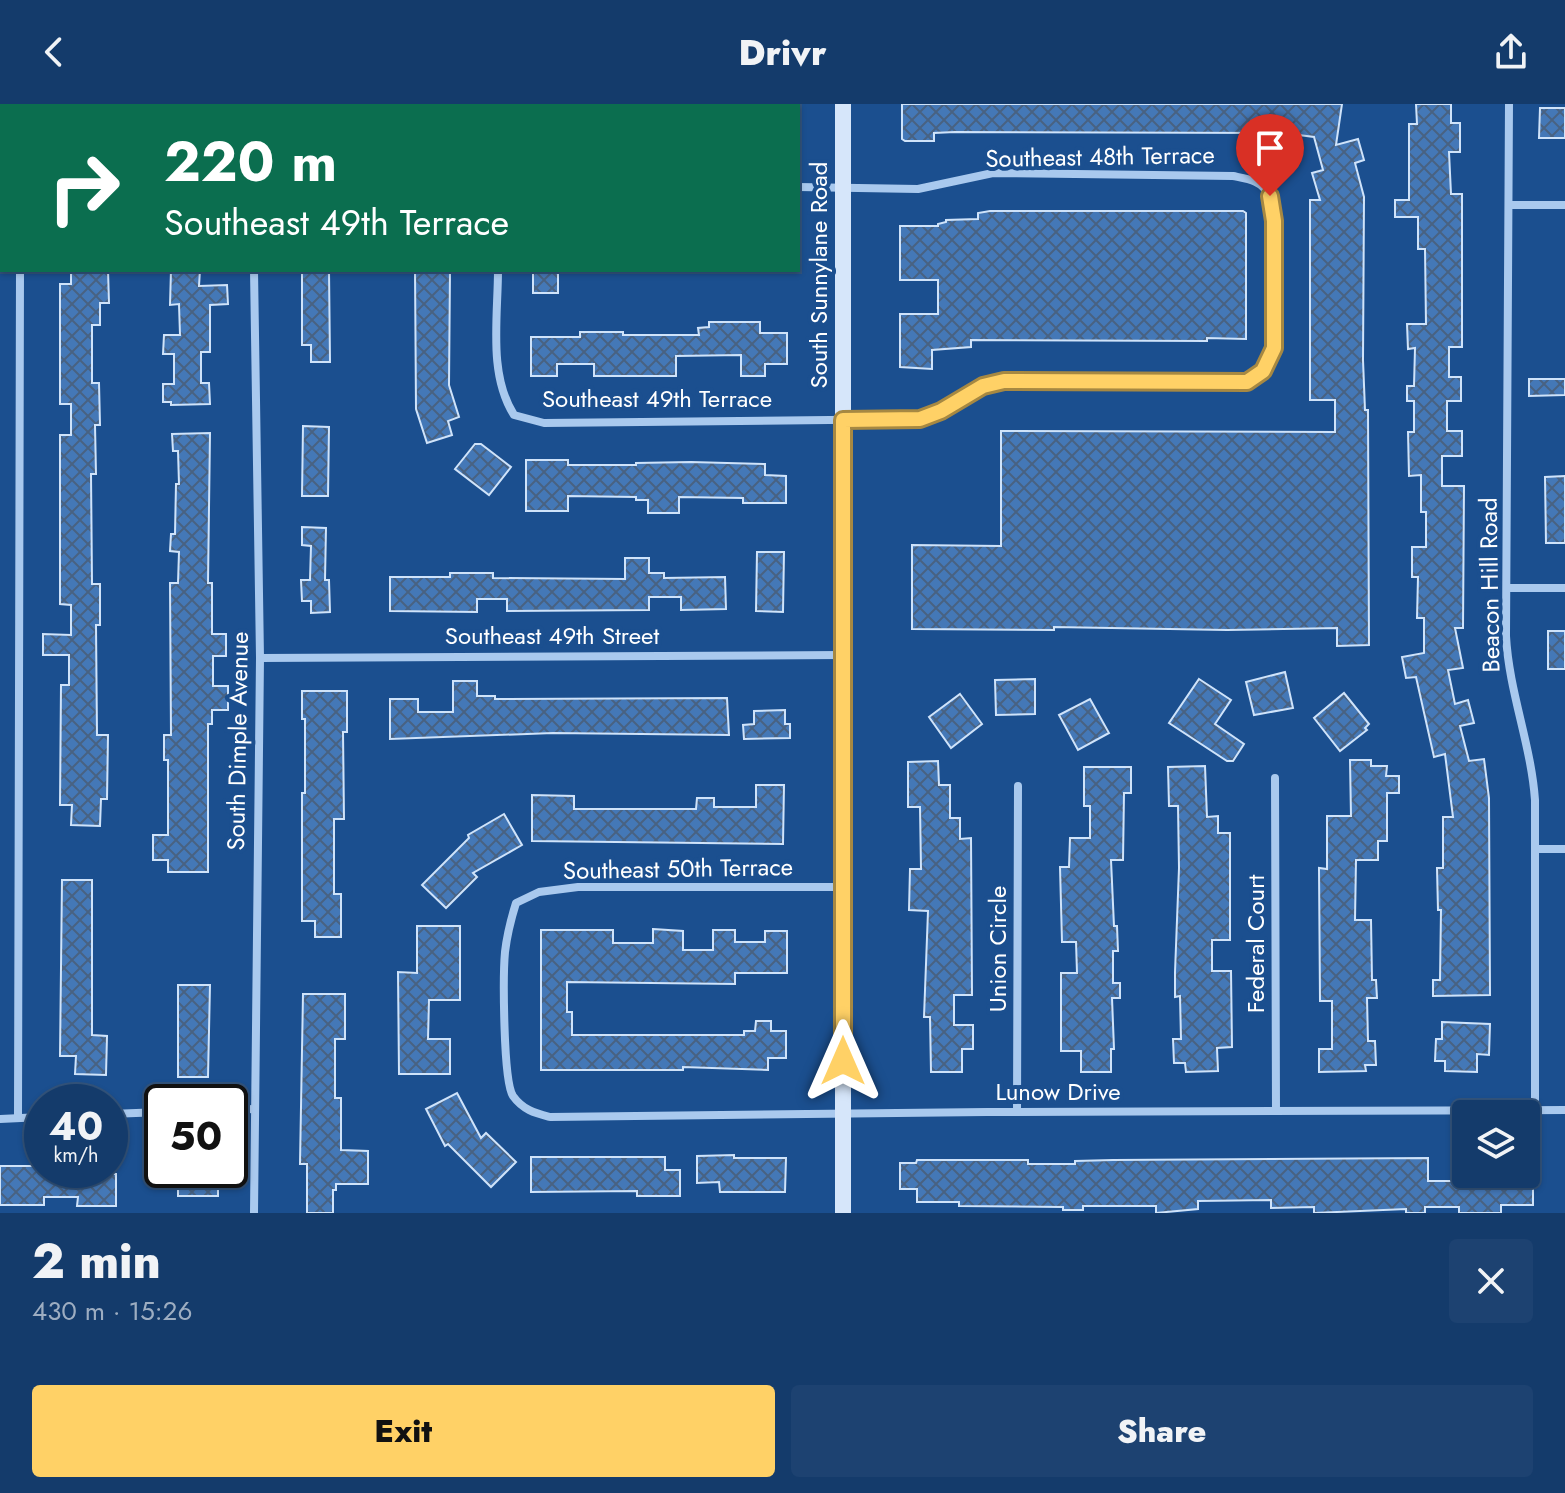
<!DOCTYPE html>
<meta charset="utf-8">
<style>
:root{--surface:#143b6b;--page:#1d4271;--text:#f1f3f6;--muted:#9dadc1;--line:#33557e;--accent:#ffd166}
body{margin:0;font-family:Jost,sans-serif;background:var(--page);color:var(--text);height:100vh;display:flex;flex-direction:column;font-size:30px;white-space:nowrap}
*{box-sizing:border-box;margin:0}
p{font-size:26px;color:var(--muted)}
.icon{flex:none;width:44px;height:44px;fill:none;stroke:currentColor;stroke-width:2;stroke-linecap:round;stroke-linejoin:round}
.map{position:relative;height:1109px;overflow:hidden}
.side{display:flex;flex-direction:column;background:var(--surface);flex:1}
.side>*{flex:none}
.hud{position:absolute;left:0px;top:0px;width:800px;height:168px;box-shadow:0 2px 6px #0004,0 0 0 2px var(--line);background:#0b6e4f;color:#fff;overflow:hidden}
.tools{position:absolute;left:1452px;top:996px;display:grid;gap:16px}
.tools a{display:grid;place-items:center;width:88px;height:88px;border-radius:8px;background:var(--surface);box-shadow:0 2px 6px #0004,0 0 0 2px var(--line);font-size:40px}
.speed{position:absolute;left:24px;top:980px;display:flex;gap:16px;font-size:40px;font-weight:700;text-align:center}
.speed>*{display:grid;place-content:center;width:104px;height:104px;border-radius:50%;background:var(--surface);box-shadow:0 2px 6px #0004,0 0 0 2px var(--line);line-height:1}
.speed small{font-size:20px;font-weight:400}
.speed .limit{border:4px solid #111;border-radius:12px;background:#fff;color:#111}
.pin{position:absolute;display:grid;place-items:center;width:68px;height:68px;color:#fff;margin:-82px -34px;border-radius:50% 50% 50% 0;rotate:-45deg;box-shadow:0 0 8px #0007}
.pin .icon{rotate:45deg}
.me{position:absolute;width:88px;margin:-44px;rotate:0deg;stroke-linejoin:round;filter:drop-shadow(0 0 6px #0008)}
.turn{display:flex;align-items:center;gap:28px;height:168px;padding:0 32px;font-size:36px}
.turn .icon{width:104px;height:104px;stroke-width:2.5}
.turn b{display:block;font-size:56px;line-height:68px}
.round{display:grid;place-items:center;flex:none;width:84px;height:84px;border-radius:8px;background:var(--page)}
.summary{display:flex;align-items:center;justify-content:space-between;height:136px;padding:0 32px}
h1{font-size:48px;font-weight:800;line-height:60px}
.primary-button{display:flex;gap:16px;margin-top:auto;padding:16px 32px}
.primary-button a{flex:1;height:92px;border-radius:8px;background:var(--accent);color:#111;font-size:32px;font-weight:800;line-height:92px;text-align:center}
.primary-button a+a{background:var(--page);color:var(--text)}
header{display:flex;justify-content:space-between;align-items:center;height:104px;padding:0 32px;background:var(--surface);font-size:36px;font-weight:800}
.map>svg:first-child{display:block}
</style>
<header><svg class="icon" aria-label="back" viewBox="0 0 24 24"><path d="M15 5l-7 7 7 7"/></svg>Drivr<svg class="icon" aria-label="share" viewBox="0 0 24 24"><path d="M12 15V3M7 8l5-5 5 5M5 13v7h14v-7"/></svg></header>
<div class="map">
<svg width="1565" height="1109" viewBox="0 0 1565 1109">
<defs>
<pattern id="building-cross-hatch" width="8" height="8" patternUnits="userSpaceOnUse" patternTransform="scale(2)"><rect width="8" height="8" fill="#4478b7"/><path d="M0 0l8 8M0 8l8-8" fill="none" stroke="#486282"/></pattern>
</defs>
<rect width="100%" height="100%" fill="#1b4f8f"/>
<g fill="url(#building-cross-hatch)" stroke="#cfe3fa" stroke-width="2">
<polygon points="902,0 1342,0 1336,41 1358,35 1364,56 1355,59 1364,93 1363,256 1365,306 1368,306 1369,541 1337,542 1337,524 1227,526 1054,523 1054,526 912,525 912,441 1001,442 1001,327 1335,328 1335,296 1310,296 1310,96 1320,96 1312,69 1323,66 1314,33 1283,29 955,28 934,29 934,37 905,37 902,35"/>
<polygon points="1416,0 1451,0 1451,19 1460,19 1460,48 1449,48 1451,90 1462,90 1462,243 1449,243 1449,273 1461,273 1461,297 1447,297 1447,327 1462,327 1462,352 1442,352 1442,382 1464,382 1463,524 1455,524 1463,564 1448,566 1455,600 1468,596 1474,619 1460,622 1469,657 1484,655 1489,694 1490,891 1433,892 1433,876 1440,876 1441,806 1438,806 1437,764 1443,764 1443,713 1453,713 1445,650 1434,653 1416,573 1406,574 1402,553 1424,549 1424,514 1417,514 1418,473 1412,473 1412,443 1426,443 1426,408 1421,408 1421,371 1409,372 1408,328 1414,328 1414,297 1407,297 1407,282 1414,282 1415,244 1408,245 1407,220 1426,220 1425,145 1418,145 1418,113 1395,113 1395,96 1409,96 1409,20 1417,20"/>
<polygon points="1540,4 1565,4 1565,34 1539,34"/>
<polygon points="990,107 1243,107 1246,109 1246,235 1207,234 1207,237 971,236 971,243 932,246 932,265 900,263 900,210 938,210 938,176 900,176 900,122 938,122 938,120 946,118 946,116 978,115 978,109"/>
<polygon points="71,166 108,166 109,199 100,199 100,221 92,221 92,279 99,279 100,321 95,321 96,370 91,370 92,480 100,480 100,521 96,521 97,631 108,631 107,695 101,695 100,722 71,721 72,701 60,701 61,581 69,581 69,551 43,551 43,530 71,531 71,501 60,500 60,331 71,331 71,300 60,300 60,180 71,180"/>
<polygon points="171,166 200,166 199,182 227,181 228,200 210,201 210,248 201,248 201,279 209,279 210,300 171,301 171,298 163,298 163,280 174,280 174,250 163,250 164,231 180,231 179,200 170,201"/>
<polygon points="302,166 329,166 330,258 311,258 311,241 302,241"/>
<polygon points="415,166 450,166 449,281 459,313 448,317 452,331 427,339 416,305"/>
<rect x="533" y="166" width="25" height="23"/>
<polygon points="709,218 760,218 760,229 787,229 787,260 765,260 765,272 741,272 741,251 676,252 676,272 594,272 594,260 557,260 557,272 531,272 531,233 580,233 580,228 623,228 623,231 699,231 698,224 709,223"/>
<polygon points="1529,275 1565,275 1565,291 1529,292"/>
<polygon points="303,322 329,323 328,392 302,392"/>
<polygon points="210,329 208,479 212,479 212,530 226,530 226,552 213,552 213,582 228,582 228,606 212,606 212,620 208,620 208,768 168,768 168,756 153,756 153,731 168,731 168,656 164,656 164,631 171,631 170,479 178,479 179,448 170,447 171,430 175,430 176,380 179,380 178,347 173,347 172,330"/>
<polygon points="475,340 481,340 511,363 489,391 455,365"/>
<polygon points="526,356 568,356 568,361 636,361 636,359 691,358 765,360 765,371 786,372 786,399 743,399 743,394 679,393 679,409 648,409 648,396 636,396 636,393 568,392 568,407 526,407"/>
<polygon points="1565,372 1565,439 1546,439 1545,373"/>
<polygon points="302,423 326,424 325,476 329,476 330,508 311,509 311,497 302,497 301,476 310,476 311,442 302,441"/>
<polygon points="757,448 784,448 783,508 756,507"/>
<polygon points="625,454 649,454 649,469 664,469 664,474 725,473 726,505 681,506 681,493 649,493 649,506 507,507 507,495 477,495 477,508 390,507 390,473 450,473 450,469 493,469 493,474 625,475"/>
<rect x="1548" y="527" width="17" height="38"/>
<polygon points="1285,568 1293,604 1254,611 1246,578"/>
<polygon points="1035,575 1035,610 996,611 995,576"/>
<polygon points="1199,575 1231,596 1215,620 1244,640 1233,657 1227,657 1169,619"/>
<polygon points="453,577 477,577 477,592 495,592 495,595 727,594 729,631 553,629 390,635 390,595 418,595 418,608 453,608"/>
<polygon points="302,587 347,587 347,628 343,628 344,715 334,715 334,790 341,790 341,833 315,833 315,817 302,817 302,689 305,689 305,615 302,615"/>
<polygon points="1344,589 1369,620 1365,624 1367,626 1340,647 1314,614"/>
<polygon points="960,590 982,620 951,644 929,613"/>
<polygon points="1090,595 1109,629 1078,646 1059,611"/>
<polygon points="785,606 785,620 790,620 790,634 744,635 743,621 754,620 754,607"/>
<polygon points="1350,656 1371,656 1371,662 1387,662 1386,672 1399,672 1399,689 1387,689 1387,737 1378,737 1378,756 1356,756 1355,816 1371,816 1372,876 1376,876 1377,894 1367,894 1368,937 1375,937 1376,961 1365,961 1366,967 1319,968 1319,945 1332,945 1332,897 1320,897 1319,764 1327,765 1327,712 1351,712"/>
<polygon points="938,657 939,681 950,681 950,714 960,714 960,735 971,734 972,891 954,891 954,921 973,921 973,945 962,945 962,968 931,968 930,913 924,913 928,807 909,806 910,765 921,765 920,703 908,703 908,658"/>
<polygon points="1205,662 1207,713 1218,712 1218,729 1230,729 1230,836 1212,836 1212,867 1231,867 1232,943 1217,944 1218,967 1186,968 1185,959 1174,959 1173,935 1181,935 1180,892 1175,893 1175,868 1179,764 1178,702 1169,702 1168,663"/>
<polygon points="1084,663 1131,663 1131,689 1124,689 1123,756 1111,756 1114,822 1117,822 1118,847 1113,847 1113,879 1120,879 1120,894 1112,894 1114,945 1111,945 1111,968 1081,968 1081,947 1061,947 1061,869 1077,869 1076,838 1062,838 1060,763 1069,763 1070,734 1090,734 1090,702 1084,702"/>
<polygon points="756,681 784,681 783,740 532,737 532,691 574,692 574,705 696,705 697,694 714,694 714,703 756,703"/>
<polygon points="504,710 522,741 473,769 477,773 446,804 422,781 469,734 468,731"/>
<polygon points="62,776 92,776 92,931 107,932 106,971 75,970 76,952 60,952"/>
<polygon points="417,822 460,822 460,896 429,896 428,935 450,935 450,970 399,970 398,868 417,869"/>
<polygon points="653,825 683,827 683,846 713,846 713,826 735,826 735,838 765,838 765,827 787,827 787,869 735,869 735,880 567,878 567,908 572,908 572,931 744,931 744,927 755,927 756,917 771,917 771,927 786,927 786,954 768,954 768,966 683,963 683,966 541,966 541,826 613,826 613,839 653,839"/>
<polygon points="178,881 210,881 208,973 178,973"/>
<polygon points="303,890 345,890 345,935 335,935 335,994 341,994 341,1046 368,1047 368,1080 336,1080 336,1086 333,1086 333,1109 307,1109 307,1060 300,1060"/>
<polygon points="1442,918 1490,920 1489,951 1477,950 1477,968 1445,967 1445,957 1435,957 1436,935 1442,935"/>
<polygon points="457,989 481,1034 486,1029 516,1058 491,1083 448,1040 445,1042 426,1005"/>
<polygon points="734,1051 734,1054 786,1054 785,1088 720,1088 719,1078 697,1079 697,1052"/>
<polygon points="531,1053 665,1053 665,1066 680,1066 680,1092 637,1092 637,1087 531,1088"/>
<polygon points="1428,1054 1428,1077 1457,1077 1457,1070 1480,1070 1480,1078 1510,1078 1510,1070 1533,1070 1533,1101 1501,1101 1501,1109 1459,1109 1459,1103 1425,1103 1425,1109 1406,1109 1406,1105 1314,1109 1314,1103 1271,1104 1271,1096 1198,1097 1198,1105 1156,1109 1156,1102 1083,1102 1083,1106 1063,1106 1063,1103 959,1102 959,1098 917,1098 917,1085 900,1085 900,1059 916,1059 917,1056 1028,1056 1028,1060 1075,1060 1075,1057 1113,1056"/>
<polygon points="0,1062 42,1062 42,1066 98,1066 98,1069 116,1070 116,1102 77,1102 78,1093 44,1093 44,1101 0,1101"/>
<rect x="178" y="1066" width="40" height="26"/>
</g>
<g fill="none" stroke-linecap="round" stroke-linejoin="round">
<g stroke="#a9c9ee" stroke-width="8">
<path d="M1509 0 1506 532C1509 588 1531 640 1535 696V1006"/>
<polyline points="253,2 253,0"/>
<polyline points="0,88 2,88"/>
<polyline points="1509,101 1565,101"/>
<polyline points="254,166 260,554 254,1109"/>
<path d="M498 166C498 213 488 270 514 311L544 319 920 315C950 304 972 284 1004 277L1247 278C1259 269 1269 261 1273 246 1278 232 1275 103 1269 91 1261 76 1248 75 1233 72L993 69 918 85 798 83"/>
<polyline points="1507,484 1565,484"/>
<polyline points="260,554 842,551"/>
<polyline points="1275,674 1276,1007"/>
<polyline points="1535,745 1565,745"/>
<path d="M843 783H578L539 788 516 799C511 815 507 831 505 848 503 870 503 977 513 992 523 1006 535 1009 550 1013L987 1008 1565 1006"/>
<polyline points="230,1006 254,1005"/>
<polyline points="1017,1008 1018,682"/>
<polyline points="110,1010 162,1008"/>
<polyline points="18,1014 20,166"/>
<polyline points="0,1015 42,1013"/>
</g>
<polyline stroke="#d6e6fa" stroke-width="16" points="843,1109 843,0"/>
</g>
<g fill="none" stroke-linecap="round" stroke-linejoin="round">
<g stroke="#a68842" stroke-width="20">
<polyline id="route" points="843,957 843,316 920,315 941,307 983,282 1004,277 1247,278 1263,267 1274,244 1274,117 1270,92"/>
</g>
<use href="#route" stroke="#ffd166" stroke-width="14"/>
</g>
<g text-anchor="middle" stroke-width="8" stroke-linejoin="round" paint-order="stroke">
<g font-size="24" fill="#fff" stroke="#1b4f8f">
<text transform="translate(1100 53) rotate(-1)" y="8">Southeast 48th Terrace</text>
<text transform="translate(819 171) rotate(-90)" y="8">South Sunnylane Road</text>
<text x="657" y="303">Southeast 49th Terrace</text>
<text transform="translate(1490 481) rotate(-91)" y="8">Beacon Hill Road</text>
<text x="552" y="540">Southeast 49th Street</text>
<text transform="translate(238 637) rotate(-89)" y="8">South Dimple Avenue</text>
<text transform="translate(678 765) rotate(-1)" y="8">Southeast 50th Terrace</text>
<text transform="translate(1256 840) rotate(-90)" y="8">Federal Court</text>
<text transform="translate(998 845) rotate(-90)" y="8">Union Circle</text>
<text x="1058" y="996">Lunow Drive</text>
</g>
</g>
</svg>
<div class="tools">
<a><svg class="icon" aria-label="layers" viewBox="0 0 24 24"><path d="M12 4l9 5-9 5-9-5zM3 14l9 5 9-5"/></svg></a>
</div>
<div class="speed"><div>40<small>km/h</small></div><div class="limit">50</div></div>
<div class="pin" style="left:1270px;top:92px;background:#d93025"><svg class="icon" aria-label="arrive" viewBox="0 0 24 24"><path d="M6 21V4h12l-3 4 3 4H6"/></svg></div>
<svg class="me" style="left:843px;top:957px" viewBox="-20 -20 40 40"><path d="M0-17L14 15 0 8-14 15z" fill="#ffd166" stroke="#fff" stroke-width="4"/></svg>
<div class="hud">
<div class="turn"><svg class="icon" aria-label="right" viewBox="0 0 24 24"><path d="M7 20v-9h11M14 6l5 5-5 5"/></svg><div><b>220 m</b>Southeast 49th Terrace</div></div>
</div>
</div>
<section class="side">
<div class="summary"><div><h1>2 min</h1><p>430 m · 15:26</p></div><a class="round"><svg class="icon" aria-label="close" viewBox="0 0 24 24"><path d="M6 6l12 12M18 6L6 18"/></svg></a></div>
<div class="primary-button"><a>Exit</a><a>Share</a></div>
</section>
